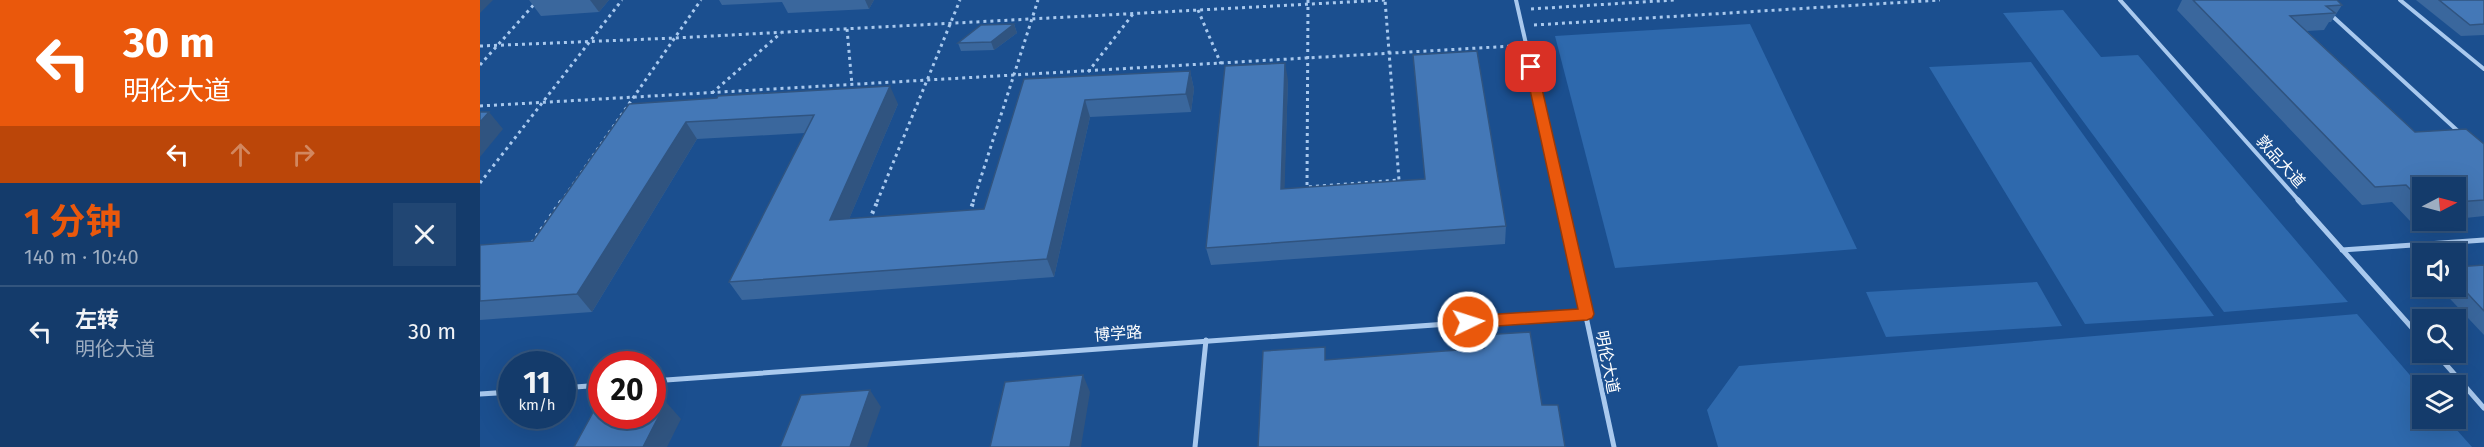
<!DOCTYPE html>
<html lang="zh">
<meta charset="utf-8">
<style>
:root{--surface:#143b6b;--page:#214673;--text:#f1f3f6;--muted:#9dadc1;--line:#33557e;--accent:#ea580c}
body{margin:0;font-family:"Fira Sans","Noto Sans SC",sans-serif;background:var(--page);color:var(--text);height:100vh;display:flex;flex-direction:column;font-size:22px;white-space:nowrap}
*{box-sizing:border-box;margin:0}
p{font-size:20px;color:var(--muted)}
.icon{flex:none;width:33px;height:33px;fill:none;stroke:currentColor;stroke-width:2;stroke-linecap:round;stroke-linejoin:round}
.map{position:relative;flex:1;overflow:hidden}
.panel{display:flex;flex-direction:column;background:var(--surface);width:480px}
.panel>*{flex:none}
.top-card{background:#ea580c;color:#fff;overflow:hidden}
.needle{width:39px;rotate:84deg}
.fabs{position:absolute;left:1932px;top:177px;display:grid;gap:12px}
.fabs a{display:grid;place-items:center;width:54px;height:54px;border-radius:0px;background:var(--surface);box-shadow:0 6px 24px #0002,0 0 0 2px var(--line);font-size:30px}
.speed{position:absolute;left:18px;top:351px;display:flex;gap:12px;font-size:30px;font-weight:700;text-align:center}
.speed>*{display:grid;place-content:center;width:78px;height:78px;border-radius:50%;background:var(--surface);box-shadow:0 6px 24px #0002,0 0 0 2px var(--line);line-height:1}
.speed small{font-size:15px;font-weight:400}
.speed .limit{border:9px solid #d22;background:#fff;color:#111}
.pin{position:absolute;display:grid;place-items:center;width:51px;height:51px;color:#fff;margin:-26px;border-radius:12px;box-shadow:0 3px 9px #0006}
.me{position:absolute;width:66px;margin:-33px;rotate:86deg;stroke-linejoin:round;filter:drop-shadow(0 0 4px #0008)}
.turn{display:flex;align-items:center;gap:21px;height:126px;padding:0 24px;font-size:27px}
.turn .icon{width:78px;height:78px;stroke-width:2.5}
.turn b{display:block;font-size:42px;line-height:51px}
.lanes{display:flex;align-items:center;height:57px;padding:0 24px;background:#0003;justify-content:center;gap:30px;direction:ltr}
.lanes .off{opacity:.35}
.round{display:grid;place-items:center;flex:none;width:63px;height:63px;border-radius:0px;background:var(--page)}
.head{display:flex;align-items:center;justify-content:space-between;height:102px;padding:0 24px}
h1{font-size:36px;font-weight:700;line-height:45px;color:var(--accent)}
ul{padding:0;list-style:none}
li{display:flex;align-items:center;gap:18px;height:90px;padding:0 24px;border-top:2px solid var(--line)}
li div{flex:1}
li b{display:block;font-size:22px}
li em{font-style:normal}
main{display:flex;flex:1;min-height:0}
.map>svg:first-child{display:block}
</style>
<main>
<section class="panel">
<div class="top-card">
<div class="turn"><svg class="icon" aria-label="left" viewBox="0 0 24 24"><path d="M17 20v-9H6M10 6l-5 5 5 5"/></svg><div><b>30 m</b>明伦大道</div></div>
<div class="lanes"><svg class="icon" aria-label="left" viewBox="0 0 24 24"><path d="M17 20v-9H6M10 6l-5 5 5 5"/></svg><svg class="icon off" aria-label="ahead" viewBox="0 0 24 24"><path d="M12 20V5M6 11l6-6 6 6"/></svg><svg class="icon off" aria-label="right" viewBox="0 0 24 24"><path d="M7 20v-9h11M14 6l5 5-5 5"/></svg></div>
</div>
<div class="head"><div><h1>1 分钟</h1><p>140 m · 10:40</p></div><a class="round"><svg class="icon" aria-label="close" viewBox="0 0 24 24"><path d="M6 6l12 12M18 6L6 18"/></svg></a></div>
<ul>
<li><svg class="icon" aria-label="left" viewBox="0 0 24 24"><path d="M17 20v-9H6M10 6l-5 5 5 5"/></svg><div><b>左转</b><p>明伦大道</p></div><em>30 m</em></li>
</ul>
</section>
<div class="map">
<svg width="2004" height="447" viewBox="0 0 2004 447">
<rect width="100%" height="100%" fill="#1b4f8f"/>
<g fill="#2e69ad">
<polygon points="1583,10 1621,57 1658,55 1868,302 1744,312 1523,13"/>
<polygon points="1270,24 1377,249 1135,268 1075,36"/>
<polygon points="1551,62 1734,316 1605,324 1449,67"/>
<polygon points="1557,282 1582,326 1406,337 1386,292"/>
<polygon points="1877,314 1942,389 1942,418 1967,419 1992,447 1238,447 1227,410 1259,366"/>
</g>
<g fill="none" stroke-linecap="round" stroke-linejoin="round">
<g stroke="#a9c9ee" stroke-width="3" stroke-dasharray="3 4" stroke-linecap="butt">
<polyline points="828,0 827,187 919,180 905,0"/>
<polyline points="1051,9 1194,0"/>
<polyline points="718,10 741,64"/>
<polyline points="1054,25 1460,0"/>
<polyline points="367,29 372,85"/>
<polyline points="0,46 195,38 906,0"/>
<polyline points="0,65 58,0"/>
<polyline points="608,72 653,14"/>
<polyline points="232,93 301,33"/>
<polyline points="0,106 1033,46"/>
<polyline points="0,183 142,0"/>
<polyline points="81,202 221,0"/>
<polyline points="397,202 480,0"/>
<polyline points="493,202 558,0"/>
</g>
<g stroke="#a9c9ee" stroke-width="4" stroke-dasharray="3 5" stroke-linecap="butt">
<polyline points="489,214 494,200"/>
<polyline points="389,221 398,200"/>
<polyline points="52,243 82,200"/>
</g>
<g stroke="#a9c9ee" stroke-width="4">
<polyline points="1036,0 1082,202"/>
<polyline points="1640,0 1820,202"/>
<polyline points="1920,0 2004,69"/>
<polyline points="1850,14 1979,132"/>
</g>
<g stroke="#a9c9ee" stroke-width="5">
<polyline points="1081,200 1134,447"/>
<polyline points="1818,200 1942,339"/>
<polyline points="1862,250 2004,240"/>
<polyline points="1955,352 2004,408"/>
<polyline points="172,381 1107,314"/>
<polyline points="82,388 122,385"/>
<polyline points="0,394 32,392"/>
<polyline points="715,447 726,340"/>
</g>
</g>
<g fill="#3a679d">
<polygon points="49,0 129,0 119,12 61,16"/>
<polygon points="239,0 394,0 389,9 308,13 302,2 242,5"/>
<polygon points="1702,0 1857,0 1862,5 1851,22 1849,22 1844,30 1827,31 1935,132 2004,144 2004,216 1976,219 1976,188 1942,188 1942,220 1948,220 1931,222 1912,202 1882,205 1697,10"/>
<polygon points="1936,0 2004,0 2004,35 1981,36"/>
<polygon points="534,24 537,33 514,50 481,51 478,43"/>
<polygon points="933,55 1026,226 1025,244 731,265 726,248 808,80 804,189 945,179"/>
<polygon points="710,71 714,89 711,112 610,117 574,277 262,300 249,282 325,133 217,139 112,312 0,320 0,245 53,241 149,104 418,104 369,219 504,209 544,79"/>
<polygon points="2004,265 2004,335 1958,286 1976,286 1976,267"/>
</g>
<g fill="#305480">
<polygon points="0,0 13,0 0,13"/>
<polygon points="110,0 129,0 119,12"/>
<polygon points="385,0 394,0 389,9"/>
<polygon points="534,24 537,33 514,50 511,42"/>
<polygon points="805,63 808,80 804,207 801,189"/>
<polygon points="710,71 714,89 711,112 706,94"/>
<polygon points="410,86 418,104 361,238 350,220"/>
<polygon points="605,100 610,117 574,277 567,259"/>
<polygon points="9,112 23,129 0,157 0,122"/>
<polygon points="206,122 217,139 112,312 97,294"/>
<polygon points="603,375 610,392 601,447 590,447"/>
<polygon points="390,390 401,407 387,447 370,447"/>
<polygon points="186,402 201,419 187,447 163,447"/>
</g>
<g fill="#4478b7" stroke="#305480" stroke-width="1.5">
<polygon points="1713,0 1857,0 1862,5 1846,6 1855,13 1810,16 1935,132 1986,129 2004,144 2004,200 1976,202 1976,188 1942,188 1942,201 1926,185 1895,187"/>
<polygon points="1959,0 2004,0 2004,24 1990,25"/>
<polygon points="534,24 511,42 478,43 501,25"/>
<polygon points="997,51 1026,226 726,248 745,66 805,63 801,189 945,179 933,55"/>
<polygon points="710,71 706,94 605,100 567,259 249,282 334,115 206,122 97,294 0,301 0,245 53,241 149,104 237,98 238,96 410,86 350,220 504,209 544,79"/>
<polygon points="0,112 9,112 0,122"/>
<polygon points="2004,265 2004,311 1976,281 1976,267"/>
<polygon points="1050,332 1062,405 1078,405 1085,447 778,447 783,351 845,347 845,360 1004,348 1002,335"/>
<polygon points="603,375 590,447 510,447 525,382"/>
<polygon points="390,390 370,447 300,447 321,395"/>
<polygon points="186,402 163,447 94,447 116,407 122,407 122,416 172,416 172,403"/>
</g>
<polygon fill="#ea580c" stroke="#983908" stroke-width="1.5" points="1051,64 1057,67 1114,314 1112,318 1107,320 988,328 982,326 980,322 982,318 988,316 1098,309 1045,67"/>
<g text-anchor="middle" stroke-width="4.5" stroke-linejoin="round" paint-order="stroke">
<g font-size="16" fill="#fff" stroke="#1b4f8f">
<text transform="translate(1801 161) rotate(48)" y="6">敦品大道</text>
<text transform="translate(638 333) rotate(-4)" y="6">博学路</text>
<text transform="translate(1128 362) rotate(79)" y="6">明伦大道</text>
</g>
</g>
</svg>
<div class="fabs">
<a><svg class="needle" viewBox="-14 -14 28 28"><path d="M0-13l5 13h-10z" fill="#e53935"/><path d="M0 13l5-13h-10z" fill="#9dadc1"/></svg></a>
<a><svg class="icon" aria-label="sound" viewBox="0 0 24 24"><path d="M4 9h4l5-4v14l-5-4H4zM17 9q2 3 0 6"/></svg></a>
<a><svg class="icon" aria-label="search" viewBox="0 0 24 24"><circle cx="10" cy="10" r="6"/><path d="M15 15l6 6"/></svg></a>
<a><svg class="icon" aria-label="layers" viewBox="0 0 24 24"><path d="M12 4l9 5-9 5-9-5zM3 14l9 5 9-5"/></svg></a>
</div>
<div class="speed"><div>11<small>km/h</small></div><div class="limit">20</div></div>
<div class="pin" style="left:1051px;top:67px;background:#d93025"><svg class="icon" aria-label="arrive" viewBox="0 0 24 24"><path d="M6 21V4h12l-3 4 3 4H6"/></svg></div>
<svg class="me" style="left:988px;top:322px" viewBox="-20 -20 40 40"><circle r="17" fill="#ea580c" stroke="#fff" stroke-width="3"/><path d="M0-11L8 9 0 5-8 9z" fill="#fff"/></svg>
</div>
</main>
